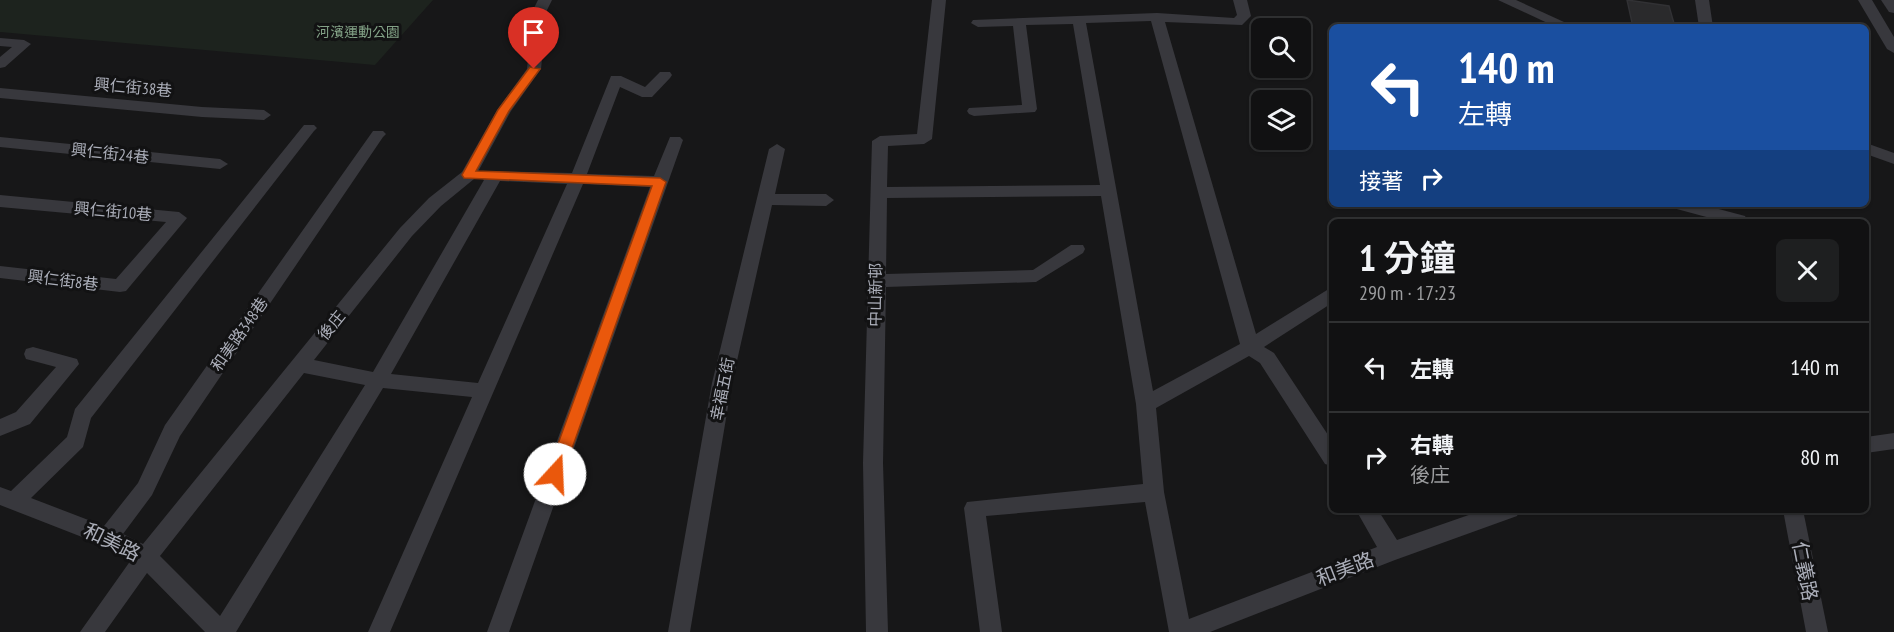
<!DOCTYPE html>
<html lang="zh-TW">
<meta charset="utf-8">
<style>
:root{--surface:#111112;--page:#1e1f20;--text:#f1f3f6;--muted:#9c9d9f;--line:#303132}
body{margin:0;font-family:"PT Sans Narrow","Noto Sans TC",sans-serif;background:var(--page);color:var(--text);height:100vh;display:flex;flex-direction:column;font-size:22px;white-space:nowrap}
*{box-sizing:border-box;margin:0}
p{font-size:20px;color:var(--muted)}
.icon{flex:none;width:33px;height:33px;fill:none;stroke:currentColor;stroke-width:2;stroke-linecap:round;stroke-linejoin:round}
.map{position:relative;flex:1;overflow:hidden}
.drawer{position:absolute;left:1329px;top:219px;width:540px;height:294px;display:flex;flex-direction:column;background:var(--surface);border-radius:9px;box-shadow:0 2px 4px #0004,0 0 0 2px var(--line)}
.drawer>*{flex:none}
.hud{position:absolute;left:1329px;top:24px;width:540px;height:183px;border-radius:9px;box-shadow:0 2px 4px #0004,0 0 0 2px var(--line);background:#1a4fa0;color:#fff;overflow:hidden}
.fabs{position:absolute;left:1251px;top:18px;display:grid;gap:12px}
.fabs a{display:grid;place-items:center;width:60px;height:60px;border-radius:9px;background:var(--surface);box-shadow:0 2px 4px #0004,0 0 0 2px var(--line);font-size:30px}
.pin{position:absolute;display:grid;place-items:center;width:51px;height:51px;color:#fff;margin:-62px -26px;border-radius:50% 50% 50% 0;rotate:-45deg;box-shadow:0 0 6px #0007}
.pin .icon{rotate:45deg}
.me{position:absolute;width:66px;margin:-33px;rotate:20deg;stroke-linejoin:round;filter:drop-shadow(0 0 4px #0008)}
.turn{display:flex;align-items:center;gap:21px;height:126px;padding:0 30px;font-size:27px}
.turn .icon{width:78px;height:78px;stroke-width:2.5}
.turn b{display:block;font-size:42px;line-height:51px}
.then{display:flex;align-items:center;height:57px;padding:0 30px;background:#0003;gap:12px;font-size:22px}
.round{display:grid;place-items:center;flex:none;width:63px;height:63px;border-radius:9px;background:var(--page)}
.headline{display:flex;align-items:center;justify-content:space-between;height:102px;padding:0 30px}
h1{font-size:36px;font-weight:600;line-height:45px}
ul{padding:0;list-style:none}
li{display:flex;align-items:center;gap:18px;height:90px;padding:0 30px;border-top:2px solid var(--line)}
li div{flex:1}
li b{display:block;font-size:22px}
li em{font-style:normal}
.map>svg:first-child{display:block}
</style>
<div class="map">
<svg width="1894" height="632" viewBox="0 0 1894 632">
<rect width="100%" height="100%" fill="#171718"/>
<polygon fill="#1d231e" points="0,0 433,0 375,65 0,32"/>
<polygon fill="#2a2a2c" stroke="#313134" stroke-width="1.5" points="1627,0 1669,6 1675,27 1633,27"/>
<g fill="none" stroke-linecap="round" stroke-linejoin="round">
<g fill="#38383d" fill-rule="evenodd">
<path d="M538 0H552L547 10 541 69 511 111 474 179 441 206 412 236 314 360 373 372 484 180 477 175 479 171 572 173 611 76H621L645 87 660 72H670L672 75 670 78 652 97H642L620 87 587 174 654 176 670 137H680L683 140 509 632H487L650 187 583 184 390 632H368L472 397 383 388 236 632H205L147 573 105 632H80L131 560 100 544 0 505V487L11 491 67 437 75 409 304 125H314L317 128 314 131 91 418 83 447 31 498 104 526 138 483 165 425 373 131H383L386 134 383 137 180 436 152 495 123 534 143 544 400 228 429 198 462 172 497 110 527 69 533 10ZM500 181 567 184 478 383 391 374ZM304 373 365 385 220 616 160 556Z"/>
<path d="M932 0H946L932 139 924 144 888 146 887 187 1100 185 1073 24 1026 25 1037 109 1035 112 974 116 969 114 967 111 969 108 1022 105 1013 26 978 27 971 23 973 20 1157 13 1234 18 1237 15 1233 0H1247L1251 16 1242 25 1165 22 1256 334 1332 287V303L1264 347 1274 353 1332 441V466L1325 464 1260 363 1249 356 1156 408 1164 492 1189 619 1377 547 1356 510H1378L1397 540 1483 510H1520L1517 516 1395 560 1210 632H1169L1145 502 986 516 1002 632H980L964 508 967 502 1143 484 1136 404 1101 196 887 198 886 274 1033 270 1071 245H1083L1085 249 1083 253 1036 282 886 287 883 463 888 632H866L863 463 872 141 880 136 917 134ZM1151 21 1240 344 1153 391 1086 23Z"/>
<polygon points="1498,0 1516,0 1575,27 1556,27"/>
<polygon points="1695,0 1709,0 1713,27 1699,27"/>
<polygon points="1858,0 1872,0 1894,37 1894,53 1887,49"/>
<polygon points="1881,0 1894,0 1894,13 1889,12"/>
<polygon points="0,38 24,40 31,44 5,67 0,68 0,57 12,47 0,46"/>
<polygon points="0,88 202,107 264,110 271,115 264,120 202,117 0,98"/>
<polygon points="0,137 220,159 228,164 220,169 0,147"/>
<polygon points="1866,143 1894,153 1894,164 1866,154"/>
<polygon points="777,144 785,149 775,194 826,194 834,200 826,206 772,205 732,383 690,632 668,632 712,383 769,149"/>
<polygon points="0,195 179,212 187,218 126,291 120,292 0,278 0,266 116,279 166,222 0,207"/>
<polygon points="1671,204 1700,204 1745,216 1747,220 1725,222 1673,208"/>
<polygon points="33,347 77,359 79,364 30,424 0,436 0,419 16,412 56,367 26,359 24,354 26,349"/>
<polygon points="1894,433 1894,449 1866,453 1866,437"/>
<polygon points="1783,510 1803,510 1828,632 1806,632"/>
</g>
</g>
<polygon fill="#ea580c" stroke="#983908" stroke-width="1.5" points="530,67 540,69 509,111 476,171 660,178 666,182 563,474 555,481 547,474 652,186 464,178 462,175 498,110"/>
<g text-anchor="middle" stroke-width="6" stroke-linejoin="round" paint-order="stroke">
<g font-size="14" fill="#82a186" stroke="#121213">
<text x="358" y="37">河濱運動公園</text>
</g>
<g font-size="16" fill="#aaadb8" stroke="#121213">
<text transform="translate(133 87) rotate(5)" y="6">興仁街38巷</text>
<text transform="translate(110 153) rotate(6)" y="6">興仁街24巷</text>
<text transform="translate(113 211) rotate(5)" y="6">興仁街10巷</text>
<text transform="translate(63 280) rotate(7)" y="6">興仁街8巷</text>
<text transform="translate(875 295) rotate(-89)" y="6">中山新邨</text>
<text transform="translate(331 325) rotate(-51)" y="6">後庄</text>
<text transform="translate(239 334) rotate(-55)" y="6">和美路348巷</text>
<text transform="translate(722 389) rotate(-79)" y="6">幸福五街</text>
</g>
<g font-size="20" fill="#aaadb8" stroke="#121213">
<text transform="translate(112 542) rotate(26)" y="7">和美路</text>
<text transform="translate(1345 569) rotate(-21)" y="7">和美路</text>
<text transform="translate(1805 571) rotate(79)" y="7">仁義路</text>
</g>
</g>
</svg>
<div class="fabs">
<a><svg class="icon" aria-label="search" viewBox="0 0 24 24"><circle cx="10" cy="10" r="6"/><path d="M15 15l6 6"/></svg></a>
<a><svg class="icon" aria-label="layers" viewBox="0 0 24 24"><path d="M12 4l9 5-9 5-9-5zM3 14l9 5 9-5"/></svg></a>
</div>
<div class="pin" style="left:534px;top:69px;background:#d93025"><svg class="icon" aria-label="arrive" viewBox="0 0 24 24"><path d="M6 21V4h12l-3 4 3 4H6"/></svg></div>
<svg class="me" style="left:555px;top:474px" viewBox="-20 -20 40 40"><circle r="19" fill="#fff"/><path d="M0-13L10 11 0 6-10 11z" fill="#ea580c"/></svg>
<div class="hud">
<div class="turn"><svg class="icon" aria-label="left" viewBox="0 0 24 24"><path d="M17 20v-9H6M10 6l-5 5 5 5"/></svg><div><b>140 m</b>左轉</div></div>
<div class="then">接著<svg class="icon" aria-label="right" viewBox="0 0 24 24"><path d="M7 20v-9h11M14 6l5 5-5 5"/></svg></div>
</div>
<section class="drawer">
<div class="headline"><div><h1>1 分鐘</h1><p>290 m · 17:23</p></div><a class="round"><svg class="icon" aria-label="close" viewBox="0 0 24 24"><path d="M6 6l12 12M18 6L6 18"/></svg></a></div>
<ul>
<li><svg class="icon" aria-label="left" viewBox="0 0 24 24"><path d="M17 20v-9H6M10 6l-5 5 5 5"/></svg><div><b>左轉</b></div><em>140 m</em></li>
<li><svg class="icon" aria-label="right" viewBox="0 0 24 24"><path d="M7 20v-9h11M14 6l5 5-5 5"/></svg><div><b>右轉</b><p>後庄</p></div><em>80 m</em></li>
</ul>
</section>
</div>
